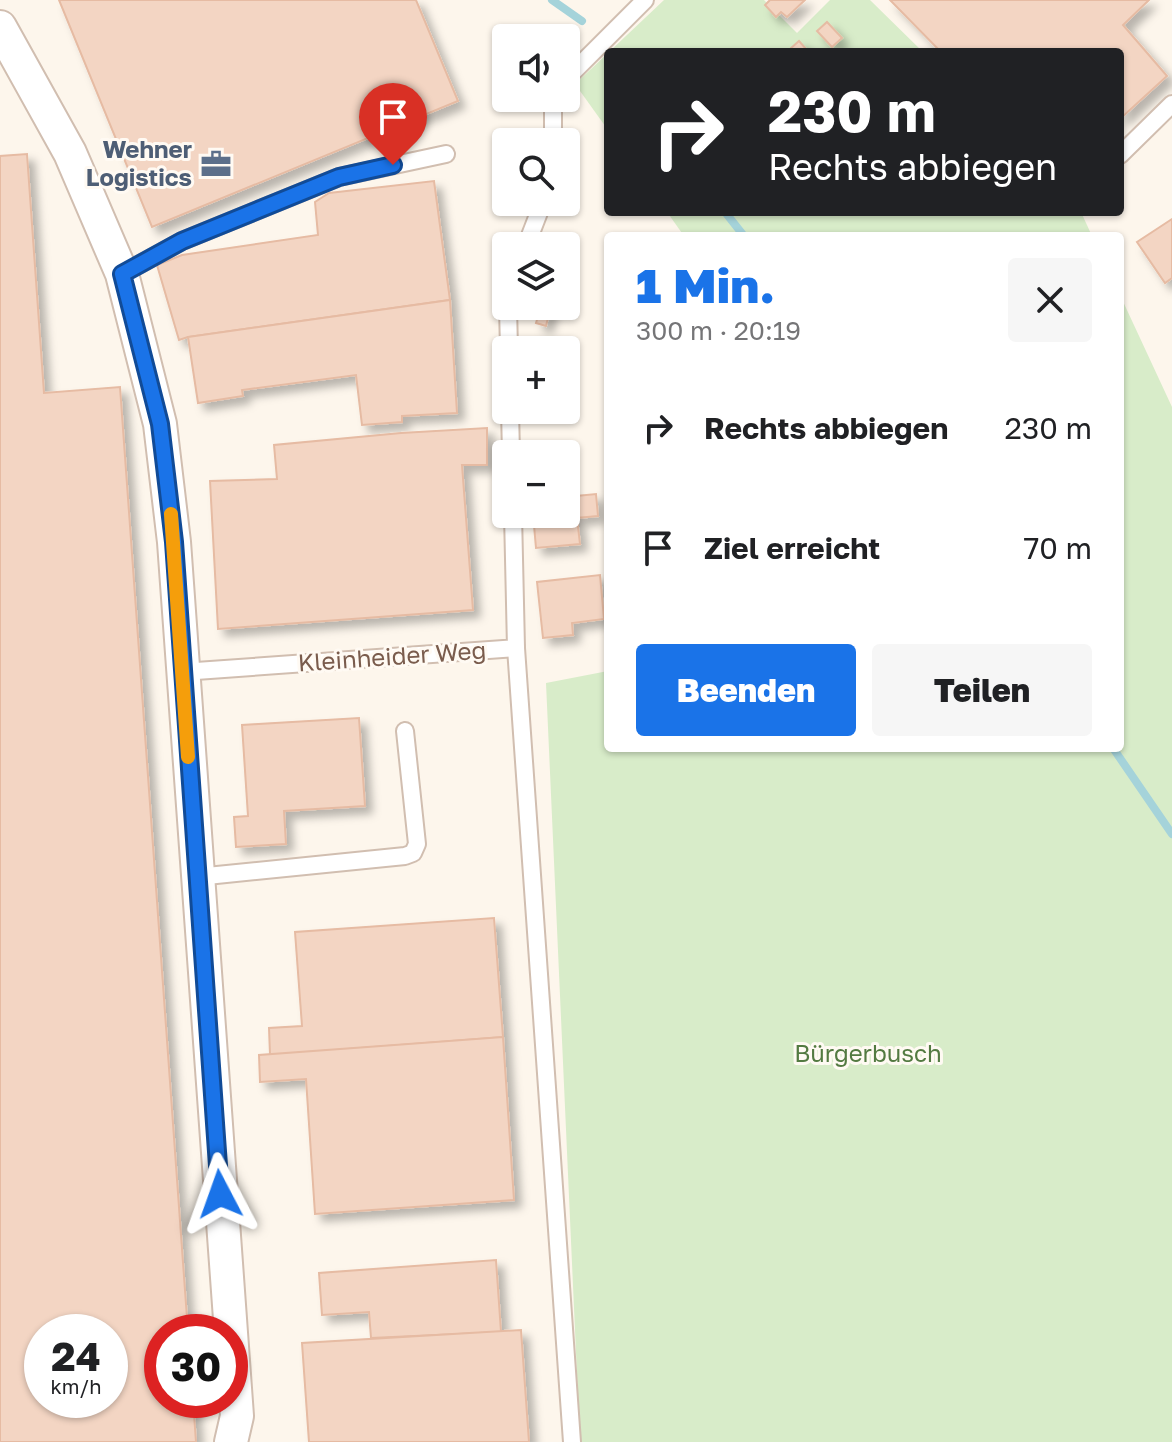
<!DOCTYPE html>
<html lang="de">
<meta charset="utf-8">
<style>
:root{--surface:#fff;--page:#f6f6f6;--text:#202124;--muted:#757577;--accent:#1a73e8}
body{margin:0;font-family:"Golos Text",sans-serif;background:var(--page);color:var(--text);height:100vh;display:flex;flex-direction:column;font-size:30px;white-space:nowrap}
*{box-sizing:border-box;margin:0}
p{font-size:26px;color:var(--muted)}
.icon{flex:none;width:44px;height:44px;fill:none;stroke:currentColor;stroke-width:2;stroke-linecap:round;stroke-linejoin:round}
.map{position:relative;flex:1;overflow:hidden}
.details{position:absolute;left:604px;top:232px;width:520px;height:520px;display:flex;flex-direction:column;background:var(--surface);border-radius:8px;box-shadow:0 2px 6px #0004}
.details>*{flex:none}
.banner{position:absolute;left:604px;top:48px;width:520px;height:168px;border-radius:8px;box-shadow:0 2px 6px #0004;background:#202124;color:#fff;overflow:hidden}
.tools{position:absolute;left:492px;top:24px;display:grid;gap:16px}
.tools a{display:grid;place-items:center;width:88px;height:88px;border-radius:8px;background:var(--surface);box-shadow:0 2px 6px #0004;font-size:40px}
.speed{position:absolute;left:24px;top:1314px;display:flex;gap:16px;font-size:40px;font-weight:700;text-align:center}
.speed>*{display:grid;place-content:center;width:104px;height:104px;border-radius:50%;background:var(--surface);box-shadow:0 2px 6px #0004;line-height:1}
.speed small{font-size:20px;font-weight:400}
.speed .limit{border:12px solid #d22;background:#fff;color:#111}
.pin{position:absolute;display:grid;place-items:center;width:68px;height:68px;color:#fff;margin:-82px -34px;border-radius:50% 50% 50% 0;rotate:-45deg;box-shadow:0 0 8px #0007}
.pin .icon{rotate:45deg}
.me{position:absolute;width:88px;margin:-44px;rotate:356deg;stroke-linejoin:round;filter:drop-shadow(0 0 6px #0008)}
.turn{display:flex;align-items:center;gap:28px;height:168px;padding:0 32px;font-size:36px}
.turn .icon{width:104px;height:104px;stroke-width:2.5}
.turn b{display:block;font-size:56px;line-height:68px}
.round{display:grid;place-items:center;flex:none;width:84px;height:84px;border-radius:8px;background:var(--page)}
.head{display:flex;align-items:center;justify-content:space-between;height:136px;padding:0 32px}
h1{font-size:48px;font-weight:800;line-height:60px;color:var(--accent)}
.primary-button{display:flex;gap:16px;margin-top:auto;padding:16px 32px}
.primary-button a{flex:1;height:92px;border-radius:8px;background:var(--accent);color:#fff;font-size:32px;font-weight:800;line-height:92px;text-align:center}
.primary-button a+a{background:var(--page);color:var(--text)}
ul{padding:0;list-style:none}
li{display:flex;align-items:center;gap:24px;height:120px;padding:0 32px}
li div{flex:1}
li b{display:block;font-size:30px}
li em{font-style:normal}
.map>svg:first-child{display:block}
</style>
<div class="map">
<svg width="1172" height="1442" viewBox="0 0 1172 1442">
<defs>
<filter id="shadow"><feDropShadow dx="7" dy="7" stdDeviation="4" flood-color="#0004"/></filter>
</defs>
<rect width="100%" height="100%" fill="#fdf6ec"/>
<g fill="#d8ecc9">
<polygon points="664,0 764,0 797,33 830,0 870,0 923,52 609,52"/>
<polygon points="608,53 608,130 575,84"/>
<polygon points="667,212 1081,212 1092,236 684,236"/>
<polygon points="1120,295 1172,407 1172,1442 580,1442 546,683 608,671 608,748 1120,748"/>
</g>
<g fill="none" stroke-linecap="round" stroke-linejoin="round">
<g stroke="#a5d3da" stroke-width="8">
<polyline points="552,0 582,21"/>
<polyline points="725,212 744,236"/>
<polyline points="1113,748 1172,834"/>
</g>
</g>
<g fill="#f3d5c3" stroke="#e6bba3" stroke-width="2" fill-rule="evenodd" filter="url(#shadow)">
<polygon points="59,0 416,0 458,101 152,227"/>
<polygon points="770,0 805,0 787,17 781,12 776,17 765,5"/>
<polygon points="890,0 1149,0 1123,25 1167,76 1120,119 1120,52 941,52"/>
<polygon points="827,22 842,38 832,47 817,31"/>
<polygon points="799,41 807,50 805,52 793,52 790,49"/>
<path d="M27 154 44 393 120 387 188 1332H162V1400H193L196 1442H0V156ZM42 1332H110V1400H42Z"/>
<polygon points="434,181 450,300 188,337 179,340 157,265 182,255 318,235 315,202 329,193"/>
<polygon points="1172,219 1172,278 1165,283 1137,242"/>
<polygon points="450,300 457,413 402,416 402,422 362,425 356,375 242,390 243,396 198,403 188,337"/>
<polygon points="541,306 551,306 546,326 536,323"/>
<polygon points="487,428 487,465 462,465 473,610 218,629 210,481 277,479 274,445 401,433"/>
<polygon points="596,494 598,516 577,518 580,544 536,548 533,514 566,514 566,497"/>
<polygon points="600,575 604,619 572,623 573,635 543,638 537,582"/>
<polygon points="359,718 365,806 284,811 286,844 236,847 234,817 248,816 242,725"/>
<polygon points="494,918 503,1037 270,1055 269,1028 302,1026 295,932"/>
<polygon points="503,1037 514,1200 315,1214 306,1079 260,1082 259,1055"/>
<polygon points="496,1260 501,1332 371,1338 369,1312 322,1315 319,1273"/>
<polygon points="521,1330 529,1442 309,1442 302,1343"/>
</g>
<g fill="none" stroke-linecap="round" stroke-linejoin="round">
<g stroke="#d1beb0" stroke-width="20">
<g id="service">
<polyline points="566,79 645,0"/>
<polyline points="553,142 553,98"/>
<polyline points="1120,155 1172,104"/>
<polyline points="526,246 543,202"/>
<polyline points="122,274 182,241 339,177 446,154"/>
<polyline points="508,306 509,350"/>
<polyline points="510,410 511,454"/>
<polyline points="516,648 572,1442"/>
<polyline points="182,672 516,648 513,514"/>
<polyline points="197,877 405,856 413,853 417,844 405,731"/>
</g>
</g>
<g stroke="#d1beb0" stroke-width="36">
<polyline id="minor" points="0,27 70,153 122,274 160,424 174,542 237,1416 231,1442"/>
</g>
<use href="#service" stroke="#fff" stroke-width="16"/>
<use href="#minor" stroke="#fff" stroke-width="32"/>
</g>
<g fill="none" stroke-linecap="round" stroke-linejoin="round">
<g stroke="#114b97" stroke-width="20">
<polyline id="route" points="220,1194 174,542 160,424 122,274 182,241 339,177 393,165"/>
</g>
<use href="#route" stroke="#1a73e8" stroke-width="14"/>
<polyline stroke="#f59e0b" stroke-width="14" points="171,514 188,757"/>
</g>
<defs>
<g id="office-bare" transform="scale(2.4)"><path d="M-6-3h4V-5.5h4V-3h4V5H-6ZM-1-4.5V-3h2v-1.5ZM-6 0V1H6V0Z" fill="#5c6f8a" stroke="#fffaf3" stroke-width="2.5" paint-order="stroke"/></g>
</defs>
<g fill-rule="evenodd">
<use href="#office-bare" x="216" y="164"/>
</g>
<g text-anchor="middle" stroke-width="6" stroke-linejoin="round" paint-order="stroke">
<g font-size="24" font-weight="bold" fill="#4e5e75" stroke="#fffaf3" text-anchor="end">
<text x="192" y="158">Wehner<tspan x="192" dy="28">Logistics</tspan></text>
</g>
<g font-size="24" fill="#7a5c4d" stroke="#fffaf3">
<text transform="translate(392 657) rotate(-4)" y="8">Kleinheider Weg</text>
</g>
<g font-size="24" fill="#537a41" stroke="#fffaf3">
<text x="868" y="1062">Bürgerbusch</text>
</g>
</g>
</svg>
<div class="tools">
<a><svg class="icon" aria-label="sound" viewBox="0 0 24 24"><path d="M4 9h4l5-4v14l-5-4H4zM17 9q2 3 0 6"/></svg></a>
<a><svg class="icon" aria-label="search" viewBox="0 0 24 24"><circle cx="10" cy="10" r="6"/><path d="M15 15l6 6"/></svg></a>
<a><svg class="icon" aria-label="layers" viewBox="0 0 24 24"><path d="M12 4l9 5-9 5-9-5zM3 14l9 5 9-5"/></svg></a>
<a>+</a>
<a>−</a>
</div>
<div class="speed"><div>24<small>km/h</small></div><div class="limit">30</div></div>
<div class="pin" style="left:393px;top:165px;background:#d93025"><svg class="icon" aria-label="arrive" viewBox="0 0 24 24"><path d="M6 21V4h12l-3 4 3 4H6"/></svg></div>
<svg class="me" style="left:220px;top:1194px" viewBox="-20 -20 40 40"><path d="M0-17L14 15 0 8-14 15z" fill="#1a73e8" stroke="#fff" stroke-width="4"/></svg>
<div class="banner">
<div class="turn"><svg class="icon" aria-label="right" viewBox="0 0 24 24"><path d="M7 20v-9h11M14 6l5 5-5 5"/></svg><div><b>230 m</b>Rechts abbiegen</div></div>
</div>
<section class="details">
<div class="head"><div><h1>1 Min.</h1><p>300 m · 20:19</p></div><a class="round"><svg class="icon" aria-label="close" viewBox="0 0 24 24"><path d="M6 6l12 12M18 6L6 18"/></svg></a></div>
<ul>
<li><svg class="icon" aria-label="right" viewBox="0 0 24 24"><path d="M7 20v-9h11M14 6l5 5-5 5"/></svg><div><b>Rechts abbiegen</b></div><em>230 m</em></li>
<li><svg class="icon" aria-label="arrive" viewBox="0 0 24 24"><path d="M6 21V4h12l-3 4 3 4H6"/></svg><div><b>Ziel erreicht</b></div><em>70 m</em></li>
</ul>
<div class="primary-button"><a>Beenden</a><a>Teilen</a></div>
</section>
</div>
